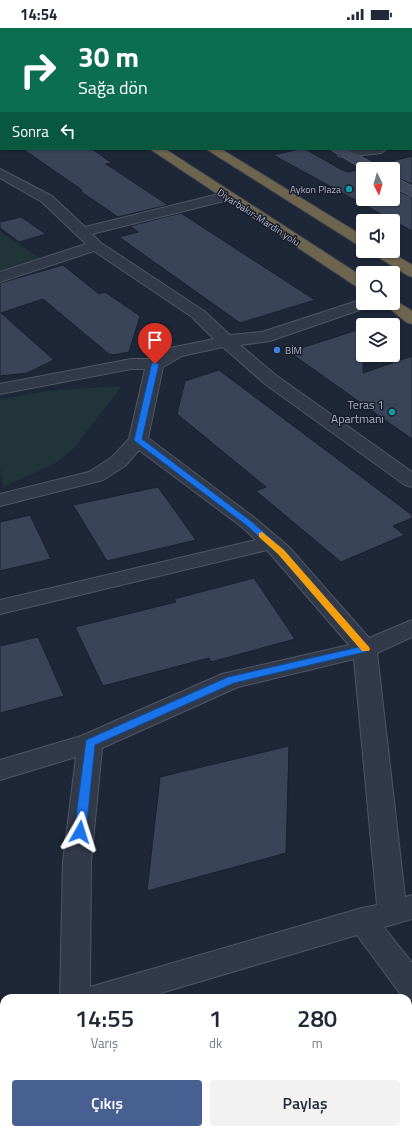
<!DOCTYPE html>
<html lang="tr">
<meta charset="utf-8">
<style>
:root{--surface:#fff;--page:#f2f2f3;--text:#1f2937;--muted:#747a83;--accent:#475f91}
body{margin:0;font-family:"Titillium Web",sans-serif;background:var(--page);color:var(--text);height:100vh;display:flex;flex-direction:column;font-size:15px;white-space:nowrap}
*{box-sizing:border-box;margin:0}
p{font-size:13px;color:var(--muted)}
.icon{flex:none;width:22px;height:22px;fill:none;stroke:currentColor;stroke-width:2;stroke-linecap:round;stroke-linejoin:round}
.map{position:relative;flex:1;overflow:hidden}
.side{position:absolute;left:0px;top:966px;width:412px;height:140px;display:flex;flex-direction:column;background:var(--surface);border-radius:12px 12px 0 0;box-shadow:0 1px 3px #0004}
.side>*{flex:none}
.top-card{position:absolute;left:0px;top:0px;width:412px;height:122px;box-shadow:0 1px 3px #0004;background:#0b6e4f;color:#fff;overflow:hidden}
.needle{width:26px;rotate:175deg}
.fabs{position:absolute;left:356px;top:134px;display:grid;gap:8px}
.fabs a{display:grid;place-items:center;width:44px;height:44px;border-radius:4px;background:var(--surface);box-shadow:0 1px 3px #0004;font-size:20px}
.pin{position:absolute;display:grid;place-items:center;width:34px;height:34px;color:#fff;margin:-41px -17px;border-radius:50% 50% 50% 0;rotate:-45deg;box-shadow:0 0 4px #0007}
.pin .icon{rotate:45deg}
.me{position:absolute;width:44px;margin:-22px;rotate:6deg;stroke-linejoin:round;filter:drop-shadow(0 0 3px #0008)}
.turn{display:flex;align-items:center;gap:14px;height:84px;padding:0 12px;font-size:18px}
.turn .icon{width:52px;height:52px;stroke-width:2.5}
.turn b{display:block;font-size:28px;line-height:34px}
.then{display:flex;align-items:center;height:38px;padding:0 12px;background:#0003;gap:8px;font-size:15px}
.eta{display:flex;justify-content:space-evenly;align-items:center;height:68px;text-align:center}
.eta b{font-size:24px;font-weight:600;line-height:28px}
.primary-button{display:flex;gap:8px;margin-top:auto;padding:8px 12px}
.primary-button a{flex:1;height:46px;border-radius:4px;background:var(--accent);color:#fff;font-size:16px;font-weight:600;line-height:46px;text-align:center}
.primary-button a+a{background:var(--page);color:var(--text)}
.status{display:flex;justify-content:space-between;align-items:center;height:28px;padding:0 20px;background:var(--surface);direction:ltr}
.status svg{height:11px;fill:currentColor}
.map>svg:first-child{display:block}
</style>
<div class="status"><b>14:54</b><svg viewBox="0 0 49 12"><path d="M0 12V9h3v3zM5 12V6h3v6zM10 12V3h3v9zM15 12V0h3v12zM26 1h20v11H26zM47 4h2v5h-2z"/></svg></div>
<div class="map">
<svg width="412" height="1106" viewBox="0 0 412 1106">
<rect width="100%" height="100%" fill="#1e2737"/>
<g fill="#203439">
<polygon points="0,204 40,230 0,243"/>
<polygon points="101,359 121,359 75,419 56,435 3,459 0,440 0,371 48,363"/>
</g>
<g fill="#3a4458" stroke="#1a202e">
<polygon points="23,121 92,121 112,135 106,136 168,177 118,189 80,163 82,162"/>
<polygon points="300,121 305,121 342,142 348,144 360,141 363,142 363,171 393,171 393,161 412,169 412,203 273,127"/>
<polygon points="412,128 412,156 393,148 393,141 380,141 378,137"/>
<polygon points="181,185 190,191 315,272 240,295 119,209 138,204 130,198"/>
<polygon points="21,189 46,206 19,214 0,200 0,194"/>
<polygon points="63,237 99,266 105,264 140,288 129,324 114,327 109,326 43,271 1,285 54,332 27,345 0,348 0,255"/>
<polygon points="363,300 363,345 412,328 412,411 289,324"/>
<polygon points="219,342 412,487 412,490 393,498 404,507 341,534 256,463 266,459 177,386 185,353"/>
<polygon points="158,459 196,512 107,533 73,477"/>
<polygon points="30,487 51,531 0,543 0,494"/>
<polygon points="254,550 295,611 211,634 209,630 103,658 75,599 176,574 174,571"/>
<polygon points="38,609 64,668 0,685 0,618"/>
<polygon points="289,718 286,825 147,863 160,749"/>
</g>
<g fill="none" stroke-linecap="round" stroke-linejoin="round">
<g stroke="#4f5666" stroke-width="2">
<g id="street">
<polygon points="51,0 66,0 51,1"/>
<polygon points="237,0 248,0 248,1 238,1"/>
<rect x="411" y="21" width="1" height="6"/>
<rect x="411" y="65" width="1" height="8"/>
<polygon points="411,88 412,89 412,97 411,96"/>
<rect x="411" y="113" width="1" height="8"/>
<polygon points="345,121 387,121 381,125 344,129 339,128 337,125 339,122"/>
<path d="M0 141 52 168 85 199 227 164 232 165 234 168 232 171 92 206 101 215 204 283 230 307 262 304 363 271V275H373L371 278 270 313 240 317 277 348 412 444V459L405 457 265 356 223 319 182 328 163 339 148 410 256 491 289 519 369 610 412 592V609L377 625 405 869 412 867V891L384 899 412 935V971L401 967 357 907 144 970H60L63 834 76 729 0 752V732L81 708 222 646 349 617 267 522 0 586V572L256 512 242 499 139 422 125 438 103 452 0 478V466L89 444 111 430 129 411 145 341H131L0 366V356L131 331H152L170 320 214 311 192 289 94 223 0 254V244L86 216 42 174 0 150ZM354 631 377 877 362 880 90 959 91 834 102 720 238 659Z"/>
<rect x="41" y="1102" width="34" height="4"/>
</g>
</g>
<g stroke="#4f5666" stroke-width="2">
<g id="secondary">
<polygon points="76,0 88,0 88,1 77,1"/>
<rect x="0" y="85" width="1" height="8"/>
<polygon points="330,121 346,121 377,138 379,141 363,141"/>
<polygon points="393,149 412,158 412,168 393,159"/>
</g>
</g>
<g stroke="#3d4352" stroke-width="2">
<g id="highway">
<rect x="0" y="12" width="1" height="6"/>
<rect x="0" y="33" width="1" height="7"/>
<rect x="0" y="53" width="1" height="6"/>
<polygon points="150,121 165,121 363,249 363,261 357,259"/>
<polygon points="206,121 221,121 363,208 363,218 358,217"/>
<polygon points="370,223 389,223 412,237 412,249 407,247 373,226"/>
<polygon points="393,271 412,283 412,296 406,294 383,275 393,275"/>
</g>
</g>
<use href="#street" fill="#323948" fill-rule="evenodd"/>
<use href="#secondary" fill="#40485b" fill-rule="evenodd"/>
<use href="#highway" fill="#6e654e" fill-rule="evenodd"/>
</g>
<polygon fill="#1a73e8" stroke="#114b97" points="152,334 159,336 142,411 252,494 284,522 370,621 365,624 234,655 95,717 86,804 84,807 76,807 74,804 86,712 228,649 359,619 278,526 246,497 136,414 134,412"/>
<polygon fill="#f59e0b" points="262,504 284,522 369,619 370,621 369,623 362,623 278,526 259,509 259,505"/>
<g fill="#0f9aa8" stroke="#181e2c" stroke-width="1.5">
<circle cx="349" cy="161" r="4"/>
<circle cx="392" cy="384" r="4"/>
</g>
<circle fill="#3f7fe0" stroke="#181e2c" stroke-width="1.5" cx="277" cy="322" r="4"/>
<g text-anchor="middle" stroke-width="3" stroke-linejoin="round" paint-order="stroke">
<g font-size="10" fill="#acb3c5" stroke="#181e2c" text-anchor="end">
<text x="341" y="165">Aykon Plaza</text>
<text x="285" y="326" text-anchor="start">BİM</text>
</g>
<g font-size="10" fill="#acb3c5" stroke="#181e2c">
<text transform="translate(259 189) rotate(33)" y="4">Diyarbakır-Mardin yolu</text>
</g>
<g font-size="12" fill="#acb3c5" stroke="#181e2c" text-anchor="end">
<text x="384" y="381">Teras 1<tspan x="384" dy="14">Apartmanı</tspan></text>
</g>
</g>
</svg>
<div class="fabs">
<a><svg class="needle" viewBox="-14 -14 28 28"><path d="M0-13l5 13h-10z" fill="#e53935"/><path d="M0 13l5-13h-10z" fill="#747a83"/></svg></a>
<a><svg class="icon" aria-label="sound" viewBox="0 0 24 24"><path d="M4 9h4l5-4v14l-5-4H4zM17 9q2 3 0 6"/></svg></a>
<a><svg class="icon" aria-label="search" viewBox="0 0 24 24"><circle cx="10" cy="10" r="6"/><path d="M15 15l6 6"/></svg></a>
<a><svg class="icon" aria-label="layers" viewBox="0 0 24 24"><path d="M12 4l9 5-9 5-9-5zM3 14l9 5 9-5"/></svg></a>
</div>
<div class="pin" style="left:155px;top:336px;background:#d93025"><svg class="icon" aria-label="arrive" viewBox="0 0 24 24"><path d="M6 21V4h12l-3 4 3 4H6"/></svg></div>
<svg class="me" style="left:80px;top:804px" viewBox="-20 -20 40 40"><path d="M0-17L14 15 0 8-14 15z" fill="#1a73e8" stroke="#fff" stroke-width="4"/></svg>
<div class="top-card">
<div class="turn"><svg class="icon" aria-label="right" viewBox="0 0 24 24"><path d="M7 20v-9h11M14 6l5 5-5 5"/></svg><div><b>30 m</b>Sağa dön</div></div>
<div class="then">Sonra<svg class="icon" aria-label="left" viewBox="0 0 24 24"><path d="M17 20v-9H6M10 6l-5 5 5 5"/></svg></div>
</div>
<section class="side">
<div class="eta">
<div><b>14:55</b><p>Varış</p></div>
<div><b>1</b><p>dk</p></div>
<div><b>280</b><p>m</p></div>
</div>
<div class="primary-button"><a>Çıkış</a><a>Paylaş</a></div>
</section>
</div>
